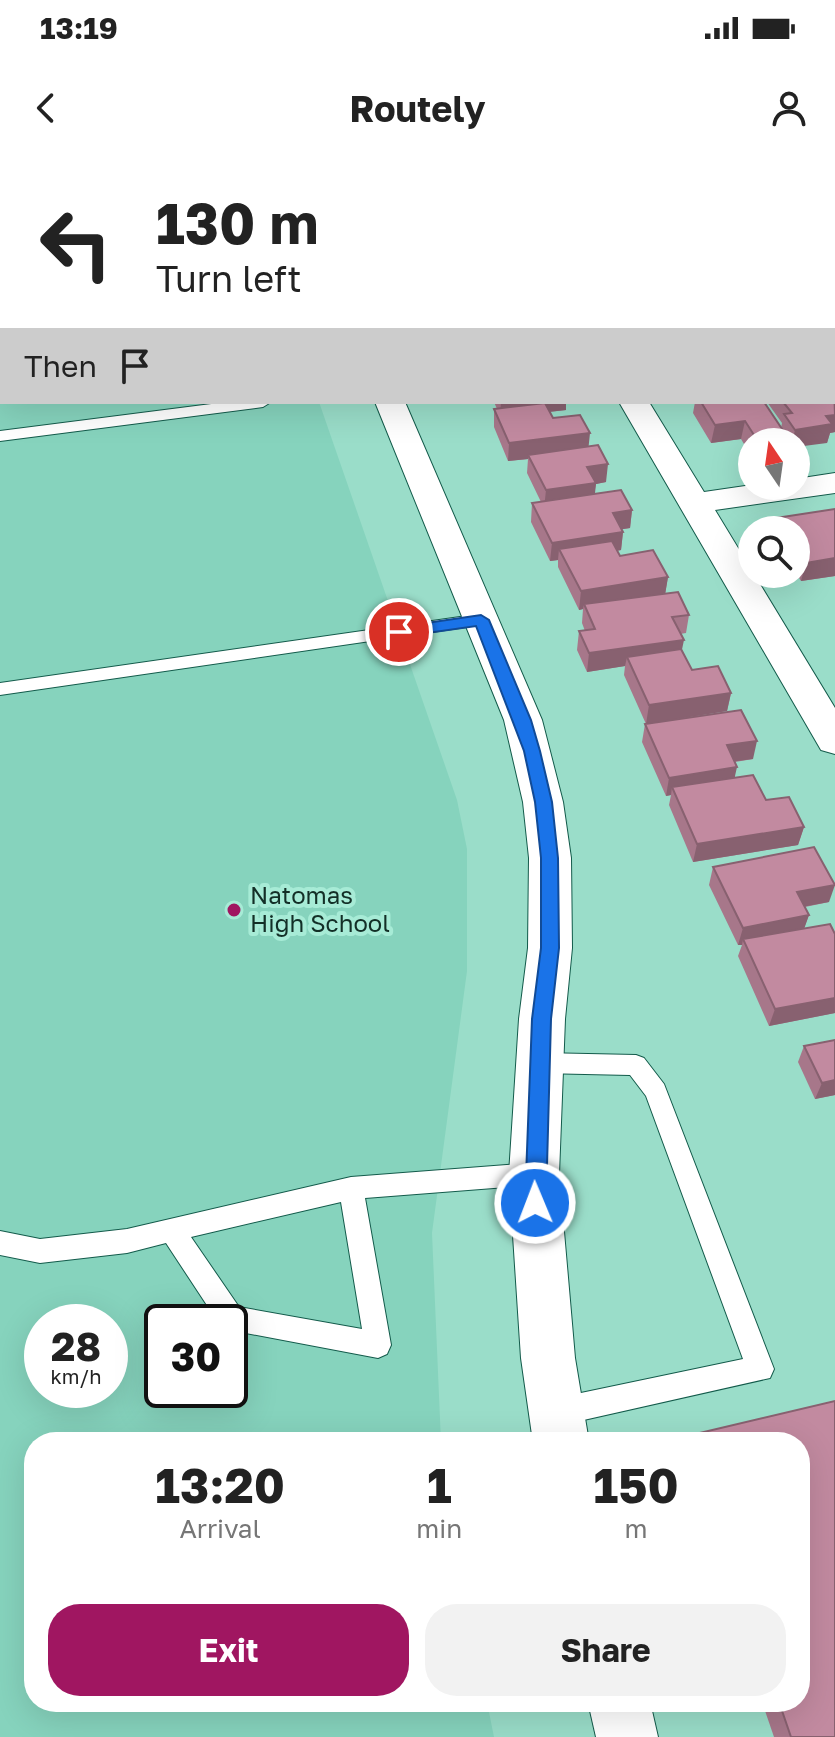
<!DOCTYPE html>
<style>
:root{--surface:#fff;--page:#f2f2f2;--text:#222;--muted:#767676;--accent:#a01661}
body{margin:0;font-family:"Golos Text",sans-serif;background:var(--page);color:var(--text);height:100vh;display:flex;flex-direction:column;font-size:30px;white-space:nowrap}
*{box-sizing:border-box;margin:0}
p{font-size:26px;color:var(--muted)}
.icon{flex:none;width:44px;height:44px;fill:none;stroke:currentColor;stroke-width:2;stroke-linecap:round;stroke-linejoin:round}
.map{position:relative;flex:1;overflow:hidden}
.drawer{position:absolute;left:24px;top:1272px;width:786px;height:280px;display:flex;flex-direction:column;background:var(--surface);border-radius:32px;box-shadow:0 8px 32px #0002}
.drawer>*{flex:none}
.hud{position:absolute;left:0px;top:0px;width:836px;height:244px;box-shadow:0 8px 32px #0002;background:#fff;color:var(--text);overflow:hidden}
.needle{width:52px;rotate:347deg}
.controls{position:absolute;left:738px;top:268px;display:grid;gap:16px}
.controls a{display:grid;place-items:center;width:72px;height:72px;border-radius:50%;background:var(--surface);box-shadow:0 8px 32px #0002;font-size:40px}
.speed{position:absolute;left:24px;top:1144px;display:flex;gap:16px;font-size:40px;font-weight:700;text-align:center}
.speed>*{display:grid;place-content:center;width:104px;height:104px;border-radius:50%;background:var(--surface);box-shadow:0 8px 32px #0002;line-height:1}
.speed small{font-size:20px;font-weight:400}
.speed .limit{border:4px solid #111;border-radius:12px;background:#fff;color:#111}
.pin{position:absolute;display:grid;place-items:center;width:68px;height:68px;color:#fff;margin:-34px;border:4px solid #fff;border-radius:50%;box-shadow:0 2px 8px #0007}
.me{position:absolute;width:88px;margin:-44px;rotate:359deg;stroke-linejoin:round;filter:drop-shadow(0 0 6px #0008)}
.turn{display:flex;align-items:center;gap:28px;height:168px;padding:0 24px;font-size:36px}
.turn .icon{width:104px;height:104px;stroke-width:2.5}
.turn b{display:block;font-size:56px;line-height:68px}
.then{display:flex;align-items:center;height:76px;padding:0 24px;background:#0003;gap:16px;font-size:30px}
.eta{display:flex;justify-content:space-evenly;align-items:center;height:136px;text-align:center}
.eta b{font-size:48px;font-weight:700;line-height:56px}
.primary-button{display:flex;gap:16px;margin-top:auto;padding:16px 24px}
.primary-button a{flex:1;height:92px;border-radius:32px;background:var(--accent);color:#fff;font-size:32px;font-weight:700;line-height:92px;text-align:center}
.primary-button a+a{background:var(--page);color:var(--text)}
.status{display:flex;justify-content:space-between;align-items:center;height:56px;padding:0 40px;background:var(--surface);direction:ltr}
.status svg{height:22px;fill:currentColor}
header{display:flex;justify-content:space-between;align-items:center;height:104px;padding:0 24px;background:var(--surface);font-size:36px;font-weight:700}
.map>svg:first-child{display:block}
</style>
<div class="status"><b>13:19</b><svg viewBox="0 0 49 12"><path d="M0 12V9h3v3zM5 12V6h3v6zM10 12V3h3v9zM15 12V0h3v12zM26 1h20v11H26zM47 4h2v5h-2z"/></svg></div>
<header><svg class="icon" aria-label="back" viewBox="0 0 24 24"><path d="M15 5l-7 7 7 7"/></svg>Routely<svg class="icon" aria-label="person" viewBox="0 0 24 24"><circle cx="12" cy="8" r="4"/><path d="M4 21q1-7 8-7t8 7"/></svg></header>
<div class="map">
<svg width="835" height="1577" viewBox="0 0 835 1577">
<rect width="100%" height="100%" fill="#9addc9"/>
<path fill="#86d3bd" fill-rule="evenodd" d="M0 0H234L2 2V242H319L457 640 467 689V811L432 1073 441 1282H34V1542H487L494 1577H0ZM42 1162H110V1230H42ZM162 1162H230V1230H162Z"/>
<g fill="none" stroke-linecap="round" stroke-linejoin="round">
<g stroke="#135b4b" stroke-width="2">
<g id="service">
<polygon points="227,242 271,242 263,247 0,281 0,271"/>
<polygon points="481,454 490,460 487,464 0,535 0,523"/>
<polygon points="540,893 636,895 644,898 664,924 774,1209 770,1218 557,1266 547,1262 543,1252 547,1242 557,1238 743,1199 646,936 630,915 540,913 532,910 528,903 532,896"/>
<path d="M534 1003 543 1006 546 1014 543 1022 534 1025 365 1038 391 1185 387 1194 378 1198 230 1170V1162H218L166 1083 127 1093 40 1103 0 1095V1071L40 1079 127 1069 351 1017ZM341 1042 362 1169 239 1147 191 1077Z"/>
</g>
</g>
<g stroke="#135b4b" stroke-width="2">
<g id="minor">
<polygon points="276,0 302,0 303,2 277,2"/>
<polygon points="474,0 500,0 501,2 475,2"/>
<polygon points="522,0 564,0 520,2"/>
<rect x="834" y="109" width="1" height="16"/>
<polygon points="375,242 405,242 542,560 563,642 571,698 572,788 565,859 559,1014 575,1198 589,1282 533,1282 521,1198 509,1014 519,859 528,788 529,698 523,642 504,560"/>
<polygon points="619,242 649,242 704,332 752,325 796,326 796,319 835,313 835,333 715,350 835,548 835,594 821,590"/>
<polygon points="588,1542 650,1542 658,1577 596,1577"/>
</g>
</g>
<use href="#service" fill="#fff" fill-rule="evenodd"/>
<use href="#minor" fill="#fff" fill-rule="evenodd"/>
</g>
<g fill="#a7778a">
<polygon points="360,0 445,0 446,2 375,2 375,1 360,2"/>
<polygon points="791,0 835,0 835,30 834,30 834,2 790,2"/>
<polygon points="835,227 835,272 830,273 827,283 786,282 782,276 781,282 752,282 752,293 750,294 741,279 711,283 693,253 695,242 764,242 781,268 782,263 767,242 834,242"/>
<polygon points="494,242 566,242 566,250 549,252 553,258 588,286 606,322 596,324 594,334 632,350 630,368 622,369 623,372 621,390 617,391 620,396 668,417 665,434 689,455 686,473 680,474 682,490 692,510 731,533 727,551 646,564 624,515 625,506 587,512 577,490 579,471 585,471 582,463 583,449 579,450 558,407 558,400 550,401 531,362 532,343 541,342 527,313 528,299 508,301 494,267 494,249 497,249"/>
<polygon points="835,349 835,416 801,421 796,413 796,370 773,370 776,358"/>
<polygon points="645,564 753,599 735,602 735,618 804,667 798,685 693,702 669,645 671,635 666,636 642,582"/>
<polygon points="713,707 829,742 805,747 809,755 804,768 835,774 835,853 769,866 738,796 742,785 738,785 709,725"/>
<polygon points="835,880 835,935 815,939 798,902 804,886"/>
<polygon points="835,1241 835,1577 774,1577 762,1542 800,1542 800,1282 685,1282 687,1276"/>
</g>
<g fill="#886170">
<rect x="380" y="0" width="38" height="2"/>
<polygon points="501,242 566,242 566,250 500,257"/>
<polygon points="835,255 835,272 830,273 827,283 796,287 796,282 792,282 795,270 826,256"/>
<polygon points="745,261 741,279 711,283 715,265"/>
<polygon points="784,272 781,282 753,282 754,275"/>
<polygon points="590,273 588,292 528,295 528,299 508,301 509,283"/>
<polygon points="608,304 606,322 596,324 594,342 544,349 546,330 587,307"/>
<polygon points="632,350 630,368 611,371 613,353"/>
<polygon points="623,372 621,390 564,399 559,389 558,400 550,401 552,383"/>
<polygon points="835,398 835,416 801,421 806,403"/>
<polygon points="668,417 665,435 584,444 583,449 579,450 581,431"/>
<polygon points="684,480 680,499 627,497 625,506 587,512 589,493"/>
<polygon points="731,533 727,551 646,564 649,545"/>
<polygon points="757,581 753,599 722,603 727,585"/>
<polygon points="737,607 733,625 672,627 671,635 666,636 669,618"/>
<polygon points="804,667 798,685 693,702 697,684"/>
<polygon points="835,725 829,742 791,749 797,732"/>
<polygon points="809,755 803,772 743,779 742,785 738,785 743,768"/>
<polygon points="835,838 835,853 769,866 775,849"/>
<polygon points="835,920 835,935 815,939 822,923"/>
</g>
<g fill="#c28aa0" stroke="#886170" stroke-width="2">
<polygon points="419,0 445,0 446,2 420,2"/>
<polygon points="628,0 654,0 656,2 630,2"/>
<polygon points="691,0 718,0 720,2 689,2 692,2"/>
<polygon points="729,0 785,0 787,2 731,2"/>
<polygon points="807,0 835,0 835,13 834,13 834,2 808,2"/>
<polygon points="834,136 835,137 834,170"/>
<polygon points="834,226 835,255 826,256 832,264 795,270 784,254 792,253 783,242 834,242"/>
<polygon points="701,242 764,242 784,272 754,275 745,261 715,265"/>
<polygon points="545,243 553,258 580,255 590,273 509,283 494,249"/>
<polygon points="598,285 608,304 587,307 596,323 546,330 528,295"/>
<polygon points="621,330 632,350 613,353 623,372 552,383 532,343"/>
<polygon points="835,349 835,398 806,403 796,388 796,370 784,370 776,358"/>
<polygon points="612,381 620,396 653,390 668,417 581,431 559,389"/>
<polygon points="678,432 689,455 672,457 684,480 589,493 579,471 595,469 584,444"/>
<polygon points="681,489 692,510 718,506 731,533 649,545 627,497"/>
<polygon points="741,550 757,581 727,585 737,607 669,618 645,564"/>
<polygon points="753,615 766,640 789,637 804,667 697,684 672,627"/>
<polygon points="814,687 835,725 797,732 809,755 743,768 713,707"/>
<polygon points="830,764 835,774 835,838 775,849 743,779"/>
<polygon points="835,880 835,920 822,923 804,886"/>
<polygon points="835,1241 835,1577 791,1577 779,1542 800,1542 800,1282 689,1282 687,1276"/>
</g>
<polygon fill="#1a73e8" stroke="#114b97" stroke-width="2" points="481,455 489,460 531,560 540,591 552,642 558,698 559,788 551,859 546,1043 543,1050 535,1053 528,1050 525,1043 532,859 541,788 541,698 535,642 524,591 476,466 399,477 391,472 399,467"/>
<circle fill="#a01661" stroke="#a7ebd6" stroke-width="3" cx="234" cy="750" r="8"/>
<g text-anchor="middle" stroke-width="8" stroke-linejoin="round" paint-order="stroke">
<g font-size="24" fill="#132f27" stroke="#a7ebd6" text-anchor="start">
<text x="250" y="744">Natomas<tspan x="250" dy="28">High School</tspan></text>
</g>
</g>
</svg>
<div class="controls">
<a><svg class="needle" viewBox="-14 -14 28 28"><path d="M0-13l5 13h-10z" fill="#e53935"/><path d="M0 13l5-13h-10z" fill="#767676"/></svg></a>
<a><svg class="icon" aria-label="search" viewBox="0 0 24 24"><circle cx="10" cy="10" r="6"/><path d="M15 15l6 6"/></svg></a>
</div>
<div class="speed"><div>28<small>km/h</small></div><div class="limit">30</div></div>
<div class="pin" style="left:399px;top:472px;background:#d93025"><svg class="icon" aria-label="arrive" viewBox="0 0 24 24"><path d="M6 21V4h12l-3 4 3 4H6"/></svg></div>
<svg class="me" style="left:535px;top:1043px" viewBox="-20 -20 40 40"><circle r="17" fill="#1a73e8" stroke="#fff" stroke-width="3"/><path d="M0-11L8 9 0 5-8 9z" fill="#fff"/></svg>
<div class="hud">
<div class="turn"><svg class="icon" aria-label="left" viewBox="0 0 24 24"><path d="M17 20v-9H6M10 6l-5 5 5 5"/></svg><div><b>130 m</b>Turn left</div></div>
<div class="then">Then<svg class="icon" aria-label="arrive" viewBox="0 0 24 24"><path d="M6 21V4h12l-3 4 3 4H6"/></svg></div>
</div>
<section class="drawer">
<div class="eta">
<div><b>13:20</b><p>Arrival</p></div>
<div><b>1</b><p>min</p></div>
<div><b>150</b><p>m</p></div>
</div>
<div class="primary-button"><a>Exit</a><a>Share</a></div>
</section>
</div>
